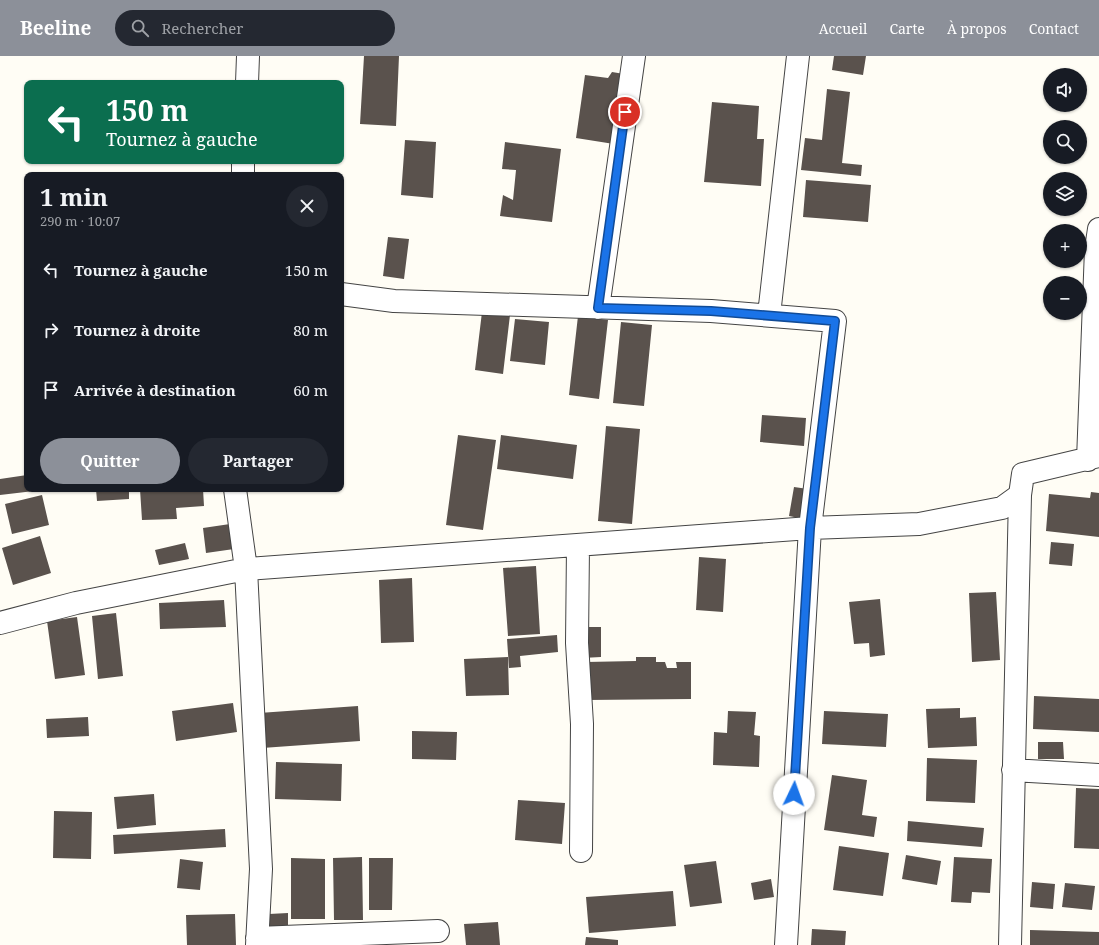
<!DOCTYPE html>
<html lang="fr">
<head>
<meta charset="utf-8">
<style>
  :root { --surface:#171b24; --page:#242831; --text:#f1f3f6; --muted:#9ea1a6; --accent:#8c9099 }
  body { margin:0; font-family:"Noto Serif",serif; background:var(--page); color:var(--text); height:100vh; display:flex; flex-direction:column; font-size:15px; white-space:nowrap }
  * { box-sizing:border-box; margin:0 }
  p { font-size:13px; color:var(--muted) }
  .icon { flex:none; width:22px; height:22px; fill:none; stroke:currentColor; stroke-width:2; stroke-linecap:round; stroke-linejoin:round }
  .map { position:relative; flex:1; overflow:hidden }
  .details { position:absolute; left:24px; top:116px; width:320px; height:320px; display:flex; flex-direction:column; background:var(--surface); border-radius:8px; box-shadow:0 1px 3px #0004 }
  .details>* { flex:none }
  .banner { position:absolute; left:24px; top:24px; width:320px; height:84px; border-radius:8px; box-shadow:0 1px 3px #0004; background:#0b6e4f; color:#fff; overflow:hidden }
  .fabs { position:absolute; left:1043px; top:12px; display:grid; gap:8px }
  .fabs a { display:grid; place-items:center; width:44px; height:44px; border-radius:50%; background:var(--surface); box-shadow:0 1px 3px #0004; font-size:20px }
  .pin { position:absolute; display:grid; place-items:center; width:34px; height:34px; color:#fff; margin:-17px; border:2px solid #fff; border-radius:50%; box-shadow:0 1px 4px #0007 }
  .me { position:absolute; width:44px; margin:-22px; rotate:3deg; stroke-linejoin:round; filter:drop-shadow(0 0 3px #0008) }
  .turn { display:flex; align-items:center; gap:14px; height:84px; padding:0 16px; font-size:18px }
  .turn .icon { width:52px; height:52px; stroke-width:2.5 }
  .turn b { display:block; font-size:28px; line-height:34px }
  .round { display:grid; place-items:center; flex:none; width:42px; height:42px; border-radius:21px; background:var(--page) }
  .overview { display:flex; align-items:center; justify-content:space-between; height:68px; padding:0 16px }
  h1 { font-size:24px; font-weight:700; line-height:30px }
  .primary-button { display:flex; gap:8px; margin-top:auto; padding:8px 16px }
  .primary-button a { flex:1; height:46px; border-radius:24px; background:var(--accent); color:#fff; font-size:16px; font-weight:700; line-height:46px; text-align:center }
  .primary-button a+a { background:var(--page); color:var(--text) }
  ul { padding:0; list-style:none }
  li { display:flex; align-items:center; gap:12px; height:60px; padding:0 16px }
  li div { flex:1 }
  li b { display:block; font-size:15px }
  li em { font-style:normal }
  header { display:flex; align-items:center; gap:24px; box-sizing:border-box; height:56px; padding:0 20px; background:var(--accent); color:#fff }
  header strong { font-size:19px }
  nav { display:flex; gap:22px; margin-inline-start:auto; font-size:14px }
  .search { width:280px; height:36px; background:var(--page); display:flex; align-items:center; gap:10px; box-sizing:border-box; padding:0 14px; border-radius:22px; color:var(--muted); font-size:15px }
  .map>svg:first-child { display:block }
  .building { fill:#5a524d }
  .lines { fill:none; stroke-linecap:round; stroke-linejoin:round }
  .minor-casing { stroke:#444; stroke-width:24 }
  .minor { stroke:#fff; stroke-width:22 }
  .route-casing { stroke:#114b97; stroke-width:10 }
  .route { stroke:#1a73e8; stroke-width:7 }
</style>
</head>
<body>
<header>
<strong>Beeline</strong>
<div class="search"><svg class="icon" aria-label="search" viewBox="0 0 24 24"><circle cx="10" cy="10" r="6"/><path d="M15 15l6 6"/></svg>Rechercher</div>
<nav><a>Accueil</a><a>Carte</a><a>À propos</a><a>Contact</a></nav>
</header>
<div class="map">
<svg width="1099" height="889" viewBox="0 0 1099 889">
  <rect width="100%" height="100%" fill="#fffdf5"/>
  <path class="building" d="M364 0H399L396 70 360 68Z
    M834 0H866L863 19 832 14Z
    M612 16 624 18 614 88 576 82 585 19 608 22Z
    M827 33 850 36 842 107 862 109 861 120 801 114 805 82 822 84Z
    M712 46 759 50 757 83H764L761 130 704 126Z
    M405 84 436 86 433 142 401 139Z
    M505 86 561 93 552 166 500 160 503 139 513 144 516 114 502 113Z
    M806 124 871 129 868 166 803 161Z
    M388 181 409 183 404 223 383 220Z
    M482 256 510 259 503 318 475 314Z
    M578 260 608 264 599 343 569 339Z
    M515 263 549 266 545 309 510 305Z
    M621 266 652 269 644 350 613 347Z
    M762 359 806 362 804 390 760 386Z
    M606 370 640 373 632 468 598 465Z
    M458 379 496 384 483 474 446 469Z
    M501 379 577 389 573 423 497 413Z
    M27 419V433H34V435L0 439V423Z
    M794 431 808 433 804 463 789 460Z
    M96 433H129V443L97 445Z
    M140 433H203L204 450 176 452 177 463 142 464Z
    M1091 436 1099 437V481L1046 475 1049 438 1090 442Z
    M42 439 49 469 12 478 5 448Z
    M230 468 234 493 206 497 203 472Z
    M40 480 51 517 13 529 2 492Z
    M1051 486 1074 488 1072 510 1049 508Z
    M185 487 189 503 159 509 155 494Z
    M699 501 726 503 723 556 696 554Z
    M536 510 540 578 508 580 503 512Z
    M412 522 414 586 381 587 379 524Z
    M996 536 1000 604 972 606 969 537Z
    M880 543 885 599 870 601 869 587 854 588 849 546Z
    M224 544 226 571 160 573 159 547Z
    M116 557 123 620 98 623 92 560Z
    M77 561 85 619 55 623 47 565Z
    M581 571H601V601L582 602Z
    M557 579 558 596 520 600 521 611 509 612 507 583Z
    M508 601 509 639 466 640 464 603Z
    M636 601H656V606H665L667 612H677L676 606H691V643L587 644 586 606 636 605Z
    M1034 640 1099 643V676L1033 673Z
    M233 647 237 676 176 685 172 655Z
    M358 650 360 685 262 692 259 657Z
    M960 652V662L976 661 977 690 928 692 926 653Z
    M728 655 756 656 754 679 760 680 759 711 713 709 714 676 727 677Z
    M824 655 888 658 886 691 822 688Z
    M88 661 89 680 47 682 46 663Z
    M412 675 457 676 456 704 412 703Z
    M1038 686H1063L1064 703H1038Z
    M927 702 977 704 975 747 926 745Z
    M276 706 342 708 341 745 275 743Z
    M832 719 867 724 862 759 877 761 874 781 824 774Z
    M1076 732 1099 733V793L1074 792Z
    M154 738 156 769 117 773 114 741Z
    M518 744 565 747 562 788 515 784Z
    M54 755 92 756 91 803 53 802Z
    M908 765 984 772 982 791 907 785Z
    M225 773 226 791 114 798 113 779Z
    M839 790 889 797 883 840 833 834Z
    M906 799 941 805 937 829 902 823Z
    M362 801 363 864H334L333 802Z
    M954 801 992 803 990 837 972 836 971 847 951 846Z
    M291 802 325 803V863H291Z
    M369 802H393L392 854H369Z
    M180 803 203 806 200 834 177 832Z
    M716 805 722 847 690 851 684 809Z
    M771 823 774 841 754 844 751 827Z
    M1032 826 1055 828 1053 853 1030 851Z
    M1065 827 1095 830 1092 854 1062 851Z
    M673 835 676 870 589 877 586 841Z
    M288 857V871L270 872 269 858Z
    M235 858 236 889H187L186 859Z
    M498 866 500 889H466L464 868Z
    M812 873 846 875 845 889H811Z
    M1030 874 1099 876V889H1030Z
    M586 881 618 884V889H585Z"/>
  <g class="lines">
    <g class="minor-casing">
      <path id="minor" d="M247 27 248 0
        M243 119V105
        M341 238 394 245 711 255 835 265 810 472 786 889
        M598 252 634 0
        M769 259 798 0
        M1088 404 1096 193 1099 173
        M235 433 246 513 261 813 257 889
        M578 490 577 587 582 668 581 795
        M0 567 76 547 246 513 810 472 919 468 1002 452 1020 439 1023 418 1099 400
        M1013 714 1099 719
        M257 882 438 875
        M1010 889 1020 439"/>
    </g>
    <use href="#minor" class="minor"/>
  </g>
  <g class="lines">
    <g class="route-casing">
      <path id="route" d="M625 56 598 252 711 255 835 265 810 472 794 738"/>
    </g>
    <use href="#route" class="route"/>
  </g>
</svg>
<div class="fabs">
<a><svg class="icon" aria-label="sound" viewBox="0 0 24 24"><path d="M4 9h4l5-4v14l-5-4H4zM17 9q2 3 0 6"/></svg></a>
<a><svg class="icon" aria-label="search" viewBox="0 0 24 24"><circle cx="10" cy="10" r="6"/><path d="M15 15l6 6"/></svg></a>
<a><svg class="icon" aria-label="layers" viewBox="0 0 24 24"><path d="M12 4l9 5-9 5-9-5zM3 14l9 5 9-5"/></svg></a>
<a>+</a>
<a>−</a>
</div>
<div class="pin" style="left:625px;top:56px;background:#d93025"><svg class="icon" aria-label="arrive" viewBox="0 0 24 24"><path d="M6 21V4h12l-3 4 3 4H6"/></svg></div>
<svg class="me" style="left:794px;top:738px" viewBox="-20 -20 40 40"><circle r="19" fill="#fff"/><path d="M0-13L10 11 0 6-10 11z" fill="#1a73e8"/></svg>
<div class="banner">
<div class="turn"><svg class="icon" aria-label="left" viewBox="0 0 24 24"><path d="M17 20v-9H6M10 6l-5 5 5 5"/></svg><div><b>150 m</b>Tournez à gauche</div></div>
</div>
<section class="details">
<div class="overview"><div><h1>1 min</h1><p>290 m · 10:07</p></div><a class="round"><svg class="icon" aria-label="close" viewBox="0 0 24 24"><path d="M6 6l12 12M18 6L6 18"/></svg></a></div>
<ul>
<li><svg class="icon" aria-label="left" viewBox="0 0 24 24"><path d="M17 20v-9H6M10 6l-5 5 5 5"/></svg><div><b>Tournez à gauche</b></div><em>150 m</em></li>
<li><svg class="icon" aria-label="right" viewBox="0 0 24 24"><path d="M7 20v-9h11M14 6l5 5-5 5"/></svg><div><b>Tournez à droite</b></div><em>80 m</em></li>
<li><svg class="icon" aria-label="arrive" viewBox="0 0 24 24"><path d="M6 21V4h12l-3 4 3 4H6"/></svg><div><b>Arrivée à destination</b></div><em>60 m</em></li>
</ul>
<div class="primary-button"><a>Quitter</a><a>Partager</a></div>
</section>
</div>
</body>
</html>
